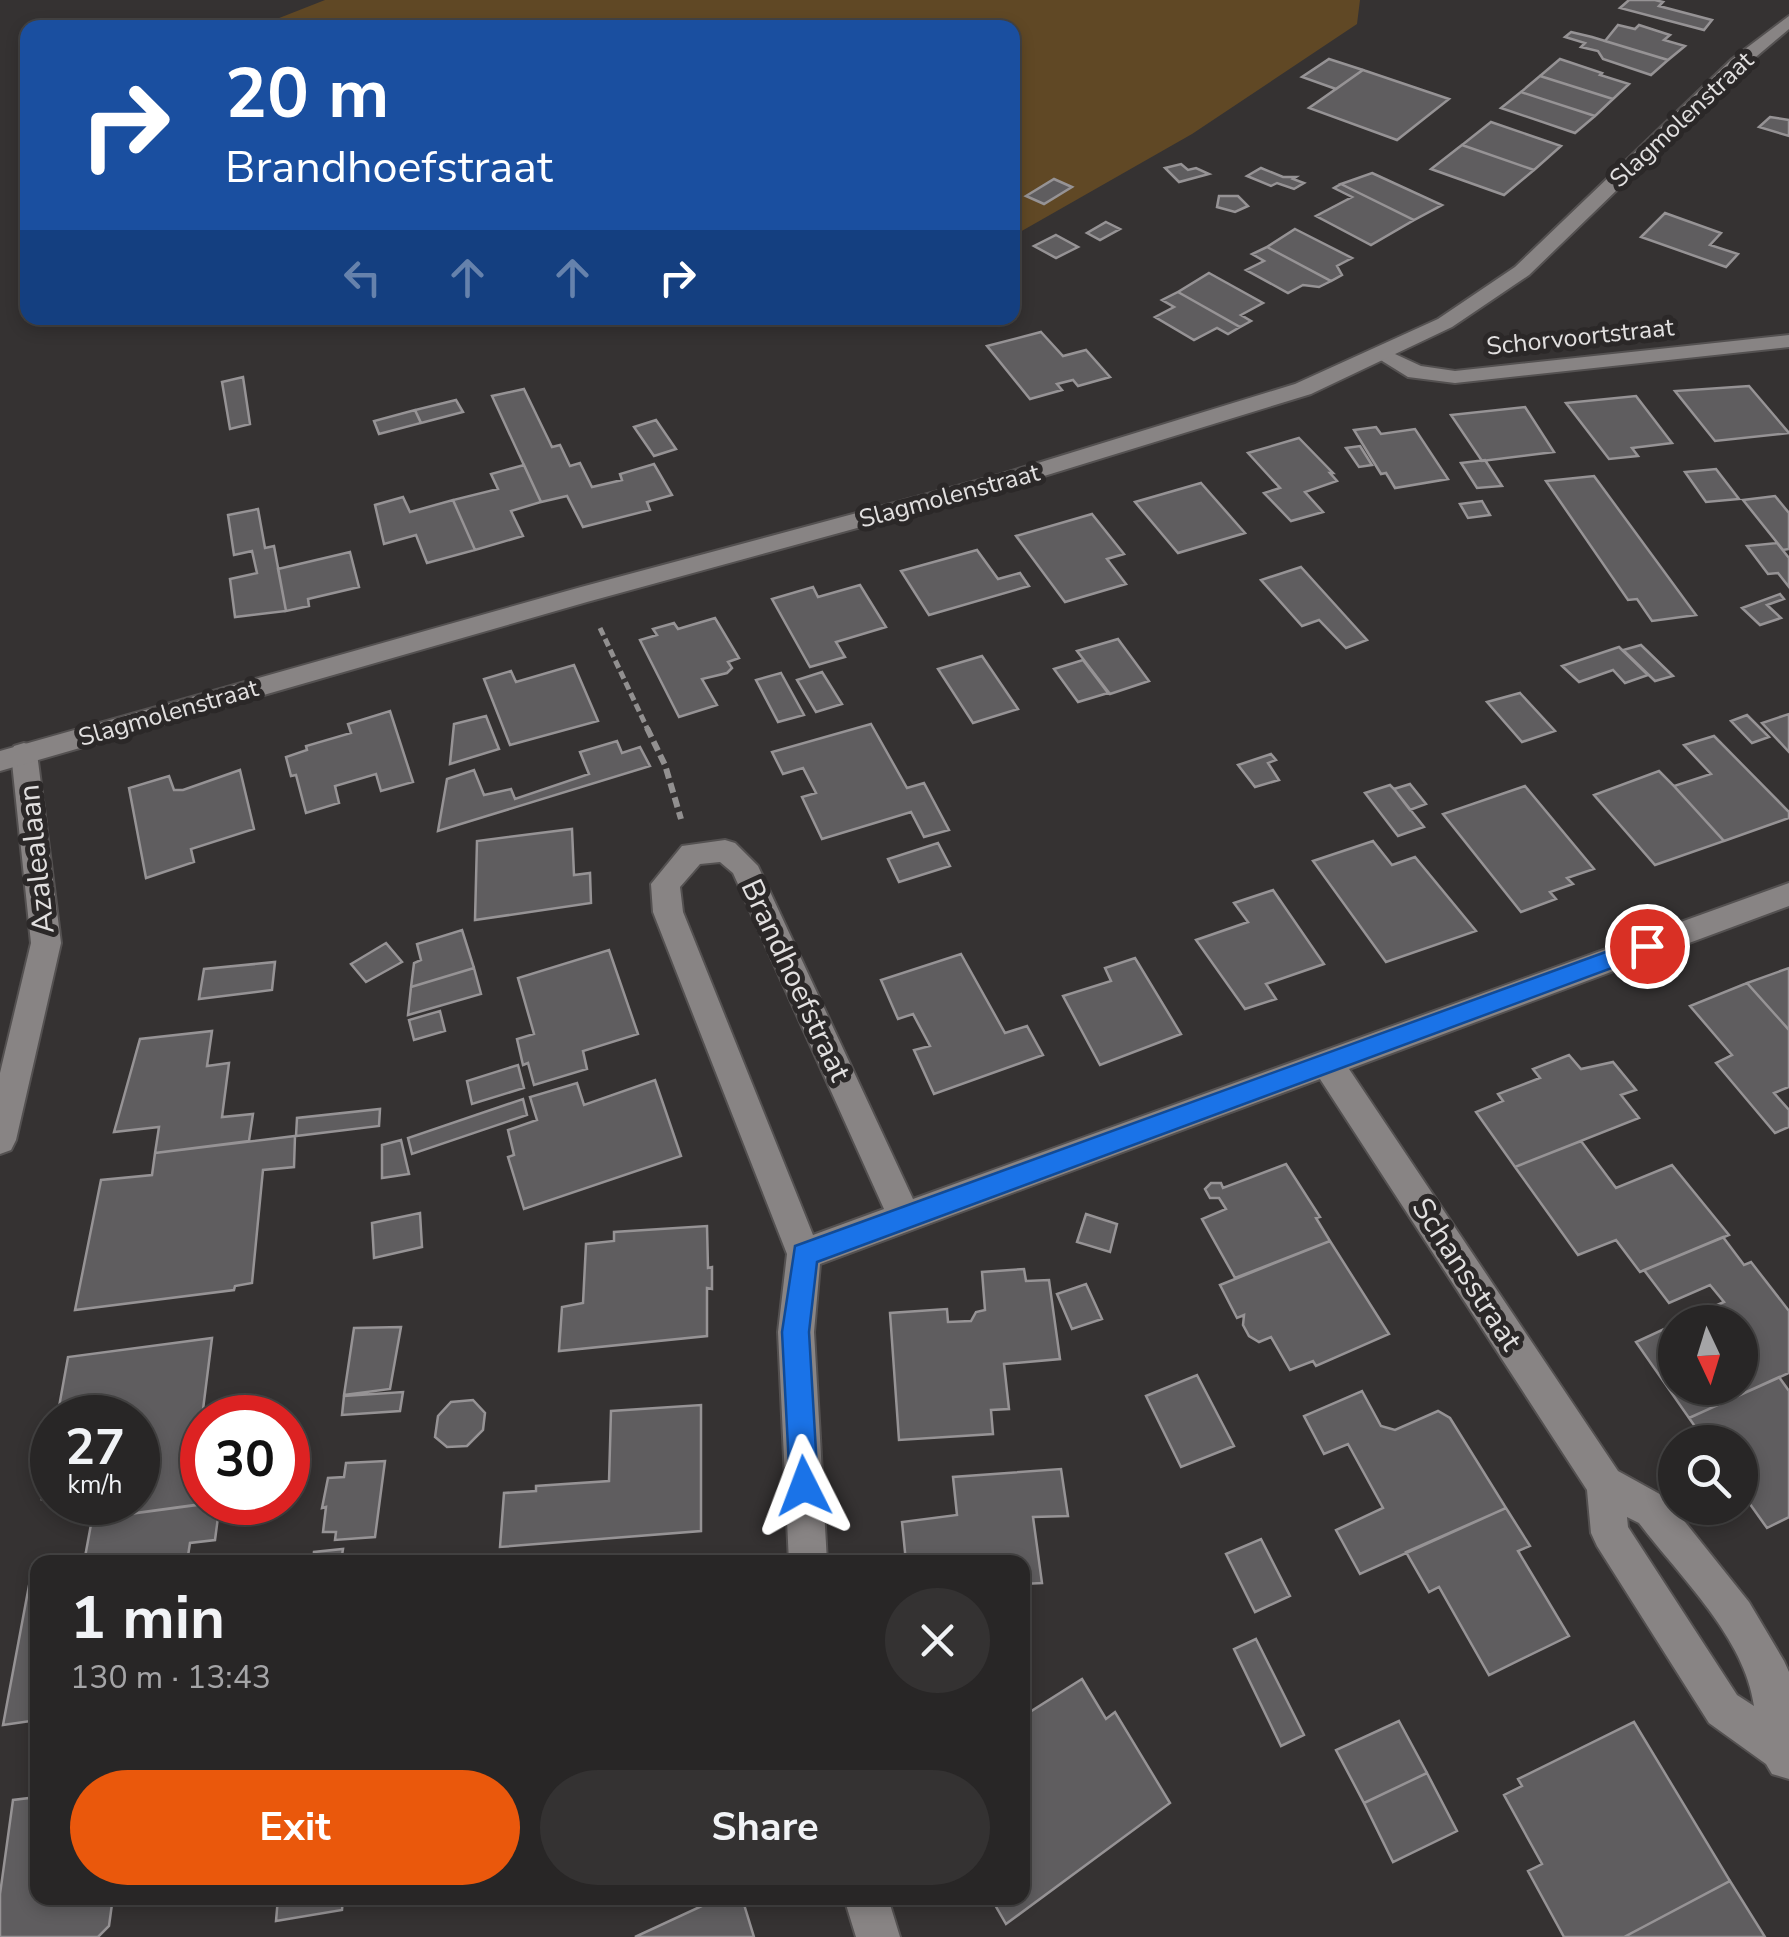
<!DOCTYPE html>
<html lang="en">
<head>
<meta charset="utf-8">
<style>
  :root { --surface:#282626; --page:#343232; --text:#f1f3f6; --muted:#a5a5a7; --line:#444343; --accent:#ea580c }
  body { margin:0; font-family:"Nunito Sans",sans-serif; background:var(--page); color:var(--text); height:100vh; display:flex; flex-direction:column; font-size:38px; white-space:nowrap }
  * { box-sizing:border-box; margin:0 }
  p { font-size:32px; color:var(--muted) }
  .icon { flex:none; width:55px; height:55px; fill:none; stroke:currentColor; stroke-width:2; stroke-linecap:round; stroke-linejoin:round }
  .map { position:relative; flex:1; overflow:hidden }
  .side { position:absolute; left:30px; top:1555px; width:1000px; height:350px; display:flex; flex-direction:column; background:var(--surface); border-radius:20px; box-shadow:0 5px 15px #0003,0 0 0 2px var(--line) }
  .side>* { flex:none }
  .hud { position:absolute; left:20px; top:20px; width:1000px; height:305px; border-radius:20px; box-shadow:0 5px 15px #0003,0 0 0 2px var(--line); background:#1a4fa0; color:#fff; overflow:hidden }
  .needle { width:65px; rotate:176deg }
  .fabs { position:absolute; left:1658px; top:1305px; display:grid; gap:20px }
  .fabs a { display:grid; place-items:center; width:100px; height:100px; border-radius:50%; background:var(--surface); box-shadow:0 5px 15px #0003,0 0 0 2px var(--line); font-size:50px }
  .speed { position:absolute; left:30px; top:1395px; display:flex; gap:20px; font-size:50px; font-weight:700; text-align:center }
  .speed>* { display:grid; place-content:center; width:130px; height:130px; border-radius:50%; background:var(--surface); box-shadow:0 5px 15px #0003,0 0 0 2px var(--line); line-height:1 }
  .speed small { font-size:25px; font-weight:400 }
  .speed .limit { border:15px solid #d22; background:#fff; color:#111 }
  .pin { position:absolute; display:grid; place-items:center; width:85px; height:85px; color:#fff; margin:-42px; border:5px solid #fff; border-radius:50%; box-shadow:0 2px 10px #0007 }
  .me { position:absolute; width:110px; margin:-55px; rotate:357deg; stroke-linejoin:round; filter:drop-shadow(0 0 8px #0008) }
  .turn { display:flex; align-items:center; gap:35px; height:210px; padding:0 40px; font-size:45px }
  .turn .icon { width:130px; height:130px; stroke-width:2.5 }
  .turn b { display:block; font-size:70px; line-height:85px }
  .lanes { display:flex; align-items:center; height:95px; padding:0 40px; background:#0003; justify-content:center; gap:50px; direction:ltr }
  .lanes .off { opacity:.35 }
  .round { display:grid; place-items:center; flex:none; width:105px; height:105px; border-radius:52px; background:var(--page) }
  .head { display:flex; align-items:center; justify-content:space-between; height:170px; padding:0 40px }
  h1 { font-size:60px; font-weight:700; line-height:75px }
  .button { display:flex; gap:20px; margin-top:auto; padding:20px 40px }
  .button a { flex:1; height:115px; border-radius:60px; background:var(--accent); color:#fff; font-size:40px; font-weight:700; line-height:115px; text-align:center }
  .button a+a { background:var(--page); color:var(--text) }
  .map>svg:first-child { display:block }
  .green { fill:#604825 }
  .building { fill:#5f5d5f; stroke:#969395; stroke-width:2.5 }
  .lines { fill:none; stroke-linecap:round; stroke-linejoin:round }
  .minor-casing { stroke:#545151; stroke-width:4 }
  .tertiary-casing { stroke:#545151; stroke-width:4 }
  .path-far1 { stroke:#929090; stroke-width:5; stroke-dasharray:8 4; stroke-linecap:butt }
  .path { stroke:#929090; stroke-width:6; stroke-dasharray:10 5; stroke-linecap:butt }
  .minor { fill:#888484; fill-rule:evenodd }
  .tertiary { fill:#888484; fill-rule:evenodd }
  .route { fill:#1a73e8; stroke:#114b97; stroke-width:2.5 }
  .labels { text-anchor:middle; stroke-width:10; stroke-linejoin:round; paint-order:stroke }
  .far-street-label { font-size:25px; fill:#e2e0e0; stroke:#2b2828 }
  .street-label { font-size:30px; fill:#e2e0e0; stroke:#2b2828 }
</style>
</head>
<body>
<div class="map">
<svg width="1789" height="1937" viewBox="0 0 1789 1937">
  <rect width="100%" height="100%" fill="#353232"/>
  <path class="green" d="M325 0H1360L1357 24 1192 134 1013 236 1012 28H286L269 22Z"/>
  <path class="building" d="M1629 0H1655L1663 2 1659 6 1712 20 1704 30 1620 8Z
    M1618 25 1635 29 1639 25 1670 35 1664 40 1685 46 1668 60 1605 41Z
    M1571 32 1592 37 1668 60 1651 75 1603 59 1598 51 1581 47 1585 43 1565 37Z
    M1329 59 1363 70 1336 89 1302 77Z
    M1560 59 1602 73 1600 75 1629 84 1613 99 1540 76Z
    M1363 70 1449 99 1397 140 1309 108Z
    M1540 76 1613 99 1595 116 1521 92Z
    M1521 92 1595 116 1575 133 1501 108Z
    M1770 117 1789 120V136L1759 127Z
    M1491 122 1561 146 1534 170 1462 145Z
    M1462 145 1534 170 1504 195 1431 169Z
    M1181 164 1188 170 1196 168 1209 174 1179 182 1165 168Z
    M1261 168 1283 177H1296L1293 179 1304 183 1294 189 1277 183 1271 186 1247 176Z
    M1372 173 1442 205 1414 220 1341 184Z
    M1054 179 1072 187 1044 204 1026 196Z
    M1341 184 1414 220 1371 245 1316 216 1352 197 1334 188Z
    M1219 196H1238L1248 206 1235 212 1217 207Z
    M1665 213 1721 233 1710 245 1738 254 1726 267 1641 237Z
    M1106 222 1120 229 1100 240 1087 233Z
    M1295 229 1352 258 1337 266 1342 275 1331 281 1267 247Z
    M1056 235 1078 247 1056 258 1034 246Z
    M1267 247 1331 281 1319 287 1303 285 1288 293 1246 270 1264 261 1252 254Z
    M1209 273 1263 303 1241 315 1251 321 1240 327 1178 292Z
    M1178 292 1240 327 1228 334 1217 328 1194 340 1155 317 1174 307 1162 300Z
    M1041 332 1063 356 1086 350 1110 377 1078 386 1073 380 1057 384 1062 390 1030 399 987 346Z
    M243 377 250 424 230 429 222 382Z
    M1749 386 1789 433 1715 441 1675 391Z
    M524 389 552 447 560 445 570 466 580 463 592 487 622 480 620 474 654 464 672 495 647 502 650 510 583 527 567 496 541 502 492 396Z
    M1636 396 1672 443 1632 448 1638 456 1609 459 1566 403Z
    M456 400 463 412 421 423 415 410Z
    M1525 407 1554 452 1482 461 1451 415Z
    M415 410 421 423 379 434 374 421Z
    M656 420 676 449 654 456 634 427Z
    M1376 427 1381 434 1415 429 1448 479 1395 488 1386 473 1381 474 1354 430Z
    M1299 438 1333 473H1330L1337 481 1305 492 1323 512 1291 521 1264 493 1280 488 1248 453Z
    M1360 446 1372 465 1359 467 1346 448Z
    M1485 460 1502 486 1477 488 1461 463Z
    M524 465 541 502 511 511 523 536 475 550 453 500 498 489 491 474Z
    M1716 469 1739 499 1706 502 1685 472Z
    M1594 476 1696 615 1652 621 1637 599 1628 600 1546 481Z
    M1201 483 1245 533 1178 553 1135 502Z
    M1775 496 1789 513V549L1783 550 1743 500Z
    M403 497 410 512 453 500 475 550 427 563 416 535 384 544 375 505Z
    M1482 501 1490 515 1468 518 1460 504Z
    M258 509 265 548 274 546 286 611 235 617 230 579 257 573 252 551 234 555 228 515Z
    M1092 514 1124 554 1107 559 1126 584 1065 602 1016 536Z
    M1777 543 1789 558V587L1778 573 1768 574 1747 546Z
    M977 550 998 579 1020 573 1029 586 929 615 901 571Z
    M350 552 359 587 308 599 309 606 286 611 278 569Z
    M1301 567 1367 640 1346 648 1319 620 1302 626 1261 580Z
    M860 585 886 627 836 642 845 657 810 667 772 599 813 587 818 597Z
    M1780 594 1784 599 1767 605 1781 618 1760 625 1742 608Z
    M715 618 739 658 728 662 732 668 727 673 702 679 717 705 679 717 640 640 657 635 653 629 674 623 678 629Z
    M1118 639 1149 681 1110 694 1077 651Z
    M1641 645 1673 676 1655 681 1623 650Z
    M1619 647 1648 675 1625 683 1613 670 1579 682 1562 666Z
    M982 656 1018 709 973 723 938 669Z
    M1083 660 1108 693 1078 702 1054 669Z
    M574 665 598 721 510 745 484 679 511 671 516 682Z
    M822 672 842 704 816 712 797 680Z
    M781 673 804 715 778 722 756 680Z
    M1520 693 1555 731 1522 742 1487 702Z
    M390 711 413 782 381 791 376 774 335 786 339 803 306 813 296 775 291 776 286 757 307 750 306 746 351 733 348 724Z
    M1789 714V752L1762 723Z
    M1747 715 1769 737 1752 743 1731 721Z
    M486 716 499 749 450 764 454 724Z
    M871 724 907 788 924 783 949 830 924 837 911 812 822 839 802 797 816 793 803 768 783 774 772 752Z
    M1714 736 1789 812V818L1724 841 1674 786 1711 774 1684 745Z
    M617 741 622 753 640 747 650 766 438 831 447 779 474 770 484 795 511 789 515 799 589 774 580 752Z
    M1271 754 1276 760 1268 763 1279 780 1255 787 1238 765Z
    M240 770 254 829 191 849 194 862 146 878 129 788 169 776 174 790H183Z
    M1659 771 1674 786 1724 841 1655 865 1594 795Z
    M1410 784 1426 804 1410 810 1394 789Z
    M1390 785 1394 789 1424 827 1398 836 1365 793Z
    M1525 786 1594 869 1567 878 1573 884 1550 892 1556 899 1521 912 1443 814Z
    M572 829 574 875 590 873 591 903 475 920 477 841Z
    M1373 841 1392 865 1415 857 1476 931 1386 962 1313 861Z
    M938 843 950 866 899 882 888 859Z
    M1273 890 1324 964 1266 984 1276 999 1245 1009 1196 940 1248 922 1234 903Z
    M462 930 474 968 411 987 414 963 421 960 417 944Z
    M386 943 402 962 366 982 351 964Z
    M609 950 638 1034 583 1051 587 1069 534 1085 528 1063 523 1065 517 1039 534 1034 518 978Z
    M961 954 1005 1033 1027 1026 1043 1055 934 1094 914 1050 930 1046 913 1014 898 1019 881 980Z
    M1135 958 1181 1034 1100 1065 1063 996 1111 981 1105 968Z
    M275 962 272 990 199 999 204 969Z
    M474 968 481 994 408 1015 411 987Z
    M1789 968V1030L1747 983Z
    M1747 983 1789 1030V1087L1774 1093 1789 1110V1127L1775 1133 1716 1063 1732 1055 1690 1006Z
    M440 1011 445 1031 414 1040 409 1020Z
    M212 1031 207 1066 229 1063 222 1117 253 1114 249 1141 155 1153 159 1127 114 1132 140 1039Z
    M1569 1055 1581 1069 1613 1062 1636 1090 1621 1095 1639 1118 1515 1167 1476 1112 1503 1101 1498 1094 1540 1078 1533 1069Z
    M518 1065 524 1088 472 1104 467 1081Z
    M655 1080 681 1156 524 1209 508 1157 514 1155 508 1130 537 1120 530 1097 577 1083 584 1105Z
    M523 1099 527 1115 412 1154 408 1138Z
    M380 1109 379 1126 296 1136 297 1118Z
    M295 1136 294 1167 263 1170 252 1283 235 1286 234 1290 75 1310 101 1180 152 1175 155 1153Z
    M401 1140 409 1174 382 1178V1145Z
    M1581 1141 1616 1188 1672 1165 1729 1235 1640 1272 1616 1240 1578 1255 1515 1167Z
    M1286 1164 1320 1217 1316 1218 1330 1241 1235 1278 1202 1219 1226 1209 1219 1198H1210L1205 1189 1211 1183H1221L1223 1188Z
    M420 1213 422 1247 374 1258 372 1223Z
    M1086 1214 1117 1224 1110 1252 1077 1242Z
    M707 1226 708 1268 712 1267V1289L707 1288V1336L559 1351 562 1307 583 1303 586 1244 614 1241V1232Z
    M1723 1237 1744 1265 1751 1262 1789 1311V1373L1689 1418 1636 1342 1675 1324V1388H1740V1322H1679L1724 1302 1710 1285 1669 1303 1644 1270Z
    M1330 1241 1389 1334 1316 1366 1313 1361 1290 1370 1271 1337 1259 1342 1249 1336 1243 1325 1244 1315 1237 1318 1220 1285Z
    M1024 1269 1026 1281 1049 1280 1060 1359 1004 1364 1009 1409 991 1410 993 1434 899 1440 890 1313 947 1309 948 1322 971 1321 976 1312 985 1310 982 1272Z
    M1086 1284 1102 1319 1072 1329 1057 1294Z
    M401 1327 390 1389 344 1395 354 1328Z
    M212 1338 195 1473 202 1472V1502H216L92 1519 94 1502H138V1418H57L68 1357Z
    M1197 1375 1234 1446 1181 1467 1146 1396Z
    M1779 1377 1789 1391V1517L1767 1528 1740 1490V1442H1706L1689 1418Z
    M1362 1391 1381 1426 1395 1430 1438 1411 1450 1418 1506 1508 1360 1574 1336 1530 1383 1508 1348 1444 1324 1454 1304 1416Z
    M403 1392 400 1411 342 1415 344 1396Z
    M473 1400 485 1413 483 1430 467 1446 447 1447 435 1437 438 1416 451 1402Z
    M701 1405V1531L500 1547 504 1493 536 1491V1486L609 1481 611 1411Z
    M52 1442V1498L42 1499Z
    M385 1461 375 1537 335 1540 336 1532H323L326 1507 322 1508 328 1478 344 1477 346 1463Z
    M1061 1469 1068 1516 1033 1517 1042 1583 1022 1584V1562H906L902 1522 957 1515 953 1477Z
    M220 1502 215 1540 190 1543 187 1562H43L85 1557 92 1519Z
    M1506 1508 1530 1546 1518 1551 1569 1636 1489 1675 1439 1587 1429 1592 1406 1552Z
    M1261 1539 1290 1596 1255 1612 1226 1554Z
    M343 1549 341 1562H313L314 1552Z
    M38 1563V1720L3 1725 33 1564Z
    M1256 1639 1304 1735 1281 1746 1234 1649Z
    M1082 1679 1106 1719 1115 1712 1170 1803 1006 1924 991 1898H1022V1717Z
    M1399 1721 1427 1773 1364 1803 1336 1750Z
    M1634 1722 1730 1881 1624 1937H1564L1528 1871 1542 1864 1504 1795 1522 1786 1518 1779Z
    M1427 1773 1457 1831 1393 1862 1364 1803Z
    M38 1797V1898H103L112 1904 109 1926 98 1937H0V1894L13 1800Z
    M1730 1881 1765 1937H1624Z
    M278 1898H343L342 1910 276 1921Z
    M719 1898H742L754 1937H635Z"/>
  <g class="lines">
    <g class="minor-casing">
      <path id="minor" d="M1789 335V347L1455 383 1408 377 1371 354 1382 348 1421 366 1455 371Z
        M24 743 34 746 37 753 61 943 16 1140 11 1150 0 1154V1073L31 943 11 753 14 746Z
        M725 840 735 843 758 866 913 1199 1789 883V906L1349 1069 1618 1471 1665 1497 1749 1602 1784 1661 1789 1672V1779L1772 1774 1766 1764 1709 1723 1597 1546 1591 1533 1587 1490 1320 1079 820 1264 814 1332 827 1562H789L778 1332 787 1254 653 912 651 884 682 846ZM720 862 733 873 884 1209 813 1235 683 912 680 887 700 864ZM1627 1517 1639 1523C1680 1577 1745 1638 1754 1706L1737 1695 1628 1527Z
        M844 1898H888L900 1937H856Z"/>
    </g>
    <g class="tertiary-casing">
      <path id="tertiary" d="M1789 16V29L1744 67 1529 275 1452 327 1311 394 1018 484 587 602 0 771V751L581 587 1002 474 1295 384 1438 319 1515 267 1732 59Z"/>
    </g>
    <path class="path-far1" d="M600 628 648 730"/>
    <path class="path" d="M647 728 665 765 681 819"/>
    <use href="#minor" class="minor"/>
    <use href="#tertiary" class="tertiary"/>
  </g>
  <path class="route" d="M1647 937 1659 946 1655 952 817 1262 809 1332 818 1486 814 1496 804 1500 794 1496 790 1486 782 1332 795 1246Z"/>
  <g class="labels">
    <g class="far-street-label">
      <text transform="translate(1681 119) rotate(-43)" y="9">Slagmolenstraat</text>
      <text transform="translate(1580 336) rotate(-6)" y="9">Schorvoortstraat</text>
      <text transform="translate(949 495) rotate(-15)" y="9">Slagmolenstraat</text>
      <text transform="translate(168 712) rotate(-16)" y="9">Slagmolenstraat</text>
    </g>
    <g class="street-label">
      <text transform="translate(36 859) rotate(-96)" y="10">Azalealaan</text>
      <text transform="translate(796 980) rotate(65)" y="10">Brandhoefstraat</text>
      <text transform="translate(1467 1274) rotate(57)" y="10">Schansstraat</text>
    </g>
  </g>
</svg>
<div class="fabs">
<a><svg class="needle" viewBox="-14 -14 28 28"><path d="M0-13l5 13h-10z" fill="#e53935"/><path d="M0 13l5-13h-10z" fill="#a5a5a7"/></svg></a>
<a><svg class="icon" aria-label="search" viewBox="0 0 24 24"><circle cx="10" cy="10" r="6"/><path d="M15 15l6 6"/></svg></a>
</div>
<div class="speed"><div>27<small>km/h</small></div><div class="limit">30</div></div>
<div class="pin" style="left:1647px;top:946px;background:#d93025"><svg class="icon" aria-label="arrive" viewBox="0 0 24 24"><path d="M6 21V4h12l-3 4 3 4H6"/></svg></div>
<svg class="me" style="left:804px;top:1486px" viewBox="-20 -20 40 40"><path d="M0-17L14 15 0 8-14 15z" fill="#1a73e8" stroke="#fff" stroke-width="4"/></svg>
<div class="hud">
<div class="turn"><svg class="icon" aria-label="right" viewBox="0 0 24 24"><path d="M7 20v-9h11M14 6l5 5-5 5"/></svg><div><b>20 m</b>Brandhoefstraat</div></div>
<div class="lanes"><svg class="icon off" aria-label="left" viewBox="0 0 24 24"><path d="M17 20v-9H6M10 6l-5 5 5 5"/></svg><svg class="icon off" aria-label="ahead" viewBox="0 0 24 24"><path d="M12 20V5M6 11l6-6 6 6"/></svg><svg class="icon off" aria-label="ahead" viewBox="0 0 24 24"><path d="M12 20V5M6 11l6-6 6 6"/></svg><svg class="icon" aria-label="right" viewBox="0 0 24 24"><path d="M7 20v-9h11M14 6l5 5-5 5"/></svg></div>
</div>
<section class="side">
<div class="head"><div><h1>1 min</h1><p>130 m · 13:43</p></div><a class="round"><svg class="icon" aria-label="close" viewBox="0 0 24 24"><path d="M6 6l12 12M18 6L6 18"/></svg></a></div>
<div class="button"><a>Exit</a><a>Share</a></div>
</section>
</div>
</body>
</html>
